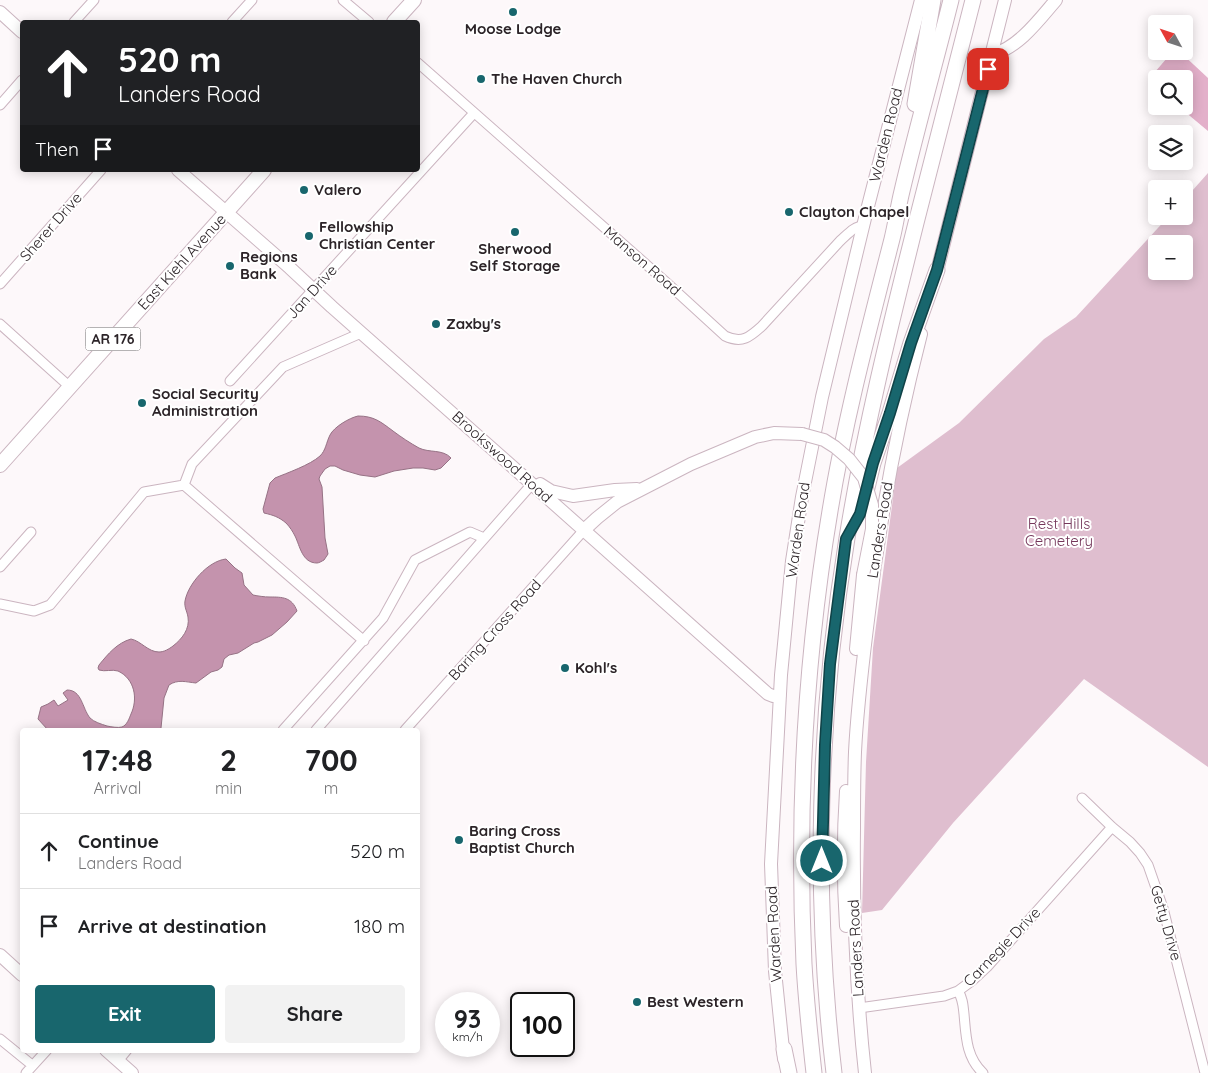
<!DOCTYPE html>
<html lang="en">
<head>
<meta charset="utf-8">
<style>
  :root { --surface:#fff; --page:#f2f2f2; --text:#202124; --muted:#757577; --line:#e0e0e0; --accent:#18666d }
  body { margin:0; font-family:Quicksand,sans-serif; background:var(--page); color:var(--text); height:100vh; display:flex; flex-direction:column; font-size:19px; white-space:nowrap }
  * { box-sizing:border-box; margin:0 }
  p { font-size:16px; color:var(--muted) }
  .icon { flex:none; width:28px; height:28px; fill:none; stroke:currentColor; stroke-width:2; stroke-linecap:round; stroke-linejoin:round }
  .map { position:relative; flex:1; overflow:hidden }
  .details { position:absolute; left:20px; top:728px; width:400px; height:325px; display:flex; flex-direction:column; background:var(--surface); border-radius:5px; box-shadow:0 2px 12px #0003 }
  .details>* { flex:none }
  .banner { position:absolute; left:20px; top:20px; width:400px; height:152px; border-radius:5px; box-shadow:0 2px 12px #0003; background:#202124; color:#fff; overflow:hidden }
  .needle { width:32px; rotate:310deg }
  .fabs { position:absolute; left:1148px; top:15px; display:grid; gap:10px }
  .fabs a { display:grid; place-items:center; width:45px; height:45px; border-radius:5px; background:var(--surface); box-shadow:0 2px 12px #0003; font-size:25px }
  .speed { position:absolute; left:435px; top:992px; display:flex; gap:10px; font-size:25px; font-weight:700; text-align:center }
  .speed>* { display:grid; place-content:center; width:65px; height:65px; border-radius:50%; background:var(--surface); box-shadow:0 2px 12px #0003; line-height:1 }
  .speed small { font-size:12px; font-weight:400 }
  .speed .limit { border:2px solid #111; border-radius:8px; background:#fff; color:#111 }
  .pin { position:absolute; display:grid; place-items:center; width:42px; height:42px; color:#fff; margin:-21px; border-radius:10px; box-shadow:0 2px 8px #0006 }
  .me { position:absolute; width:55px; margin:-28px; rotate:0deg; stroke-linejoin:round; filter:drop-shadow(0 0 4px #0008) }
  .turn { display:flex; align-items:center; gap:18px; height:105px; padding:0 15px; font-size:22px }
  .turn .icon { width:65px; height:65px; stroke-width:2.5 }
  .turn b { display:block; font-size:35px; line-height:42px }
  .then { display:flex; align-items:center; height:48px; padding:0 15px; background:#0003; gap:10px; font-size:19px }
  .eta { display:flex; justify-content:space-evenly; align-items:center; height:85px; text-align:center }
  .eta b { font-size:30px; font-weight:800; line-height:35px }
  .cta { display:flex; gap:10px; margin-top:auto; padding:10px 15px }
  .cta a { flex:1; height:58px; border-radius:5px; background:var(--accent); color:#fff; font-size:20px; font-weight:800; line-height:58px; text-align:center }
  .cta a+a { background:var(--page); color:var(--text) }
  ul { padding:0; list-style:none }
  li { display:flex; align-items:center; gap:15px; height:75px; padding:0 15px; border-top:1px solid var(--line) }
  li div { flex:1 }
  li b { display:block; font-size:19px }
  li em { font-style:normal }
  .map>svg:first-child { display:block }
  .green { fill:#dfbecf; fill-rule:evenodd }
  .forest { fill:#e3b0ca }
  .water { fill:#c493ad; stroke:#967285 }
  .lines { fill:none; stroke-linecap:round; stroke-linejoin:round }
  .street-casing { stroke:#cbb5c0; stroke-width:11 }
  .secondary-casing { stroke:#cbb5c0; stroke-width:14 }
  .primary-casing { stroke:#cbb5c0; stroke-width:16 }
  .highway-casing { stroke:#cbb5c0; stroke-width:17 }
  .street { stroke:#fff; stroke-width:9 }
  .secondary { stroke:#fff; stroke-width:12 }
  .primary { stroke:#fff; stroke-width:14 }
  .highway { stroke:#fff; stroke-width:15 }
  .secondary-bridge-casing { stroke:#cbb5c0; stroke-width:14; stroke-linecap:butt }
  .secondary-bridge { stroke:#fff; stroke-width:12 }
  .route-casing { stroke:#104247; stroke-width:12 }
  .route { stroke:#18666d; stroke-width:9 }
  .poi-dot { fill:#18666d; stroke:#fff; stroke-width:2 }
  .labels { text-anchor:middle; stroke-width:4; stroke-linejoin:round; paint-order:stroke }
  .shield { fill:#fff; stroke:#6b6668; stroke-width:1 }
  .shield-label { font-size:14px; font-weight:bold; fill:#2c2428 }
  .poi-label { font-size:15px; font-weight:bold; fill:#2c2428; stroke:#fff; text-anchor:start }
  .street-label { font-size:15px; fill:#2c2428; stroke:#fff }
  .park-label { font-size:15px; fill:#75375b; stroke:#fff }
</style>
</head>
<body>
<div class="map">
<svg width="1208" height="1073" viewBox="0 0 1208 1073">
  <rect width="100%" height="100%" fill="#fdf8fa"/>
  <path class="green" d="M1208 173V767L1084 679 953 823 882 910 862 913 866 762 873 648 897 468 959 423 1044 339 1076 317 1169 216H1184V200ZM1156 244H1184V271H1156Z"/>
  <path class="forest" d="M1173 51H1179L1208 78V131L1178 106H1184V79H1156V86L1149 79Z"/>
  <path class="water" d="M358 416C374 416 381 422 393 431 401 437 410 443 419 448 429 453 443 449 451 458L441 468 435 470 423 468H413L394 471 375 477 360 475 343 470 335 466H330L325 469 320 476 319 479 322 487 325 538 328 554 324 560C322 561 319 563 317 563 302 563 300 546 295 536 293 532 290 527 286 523 279 517 273 515 264 513L263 509 270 483 275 478C287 473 310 465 320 456 326 450 326 443 330 435 334 427 349 418 358 416Z
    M226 559 235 568 242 573 244 585 253 595C258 596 264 597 270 597 282 597 292 597 297 611L287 622 272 635 258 642 254 643 238 653 229 655 224 659 222 667 218 670 211 672 196 683C186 682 178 679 169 685L164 698 161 728 159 730H48L38 719 41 707 48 704 54 700 58 706 68 700 63 693 67 690C82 690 82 708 90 718 94 722 101 724 107 726 112 727 118 728 122 727 127 725 129 719 131 714 138 699 135 679 118 671 112 669 105 672 99 670L98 668 99 665C108 654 117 643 131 639 141 641 148 652 159 652 164 652 169 649 173 646 182 639 190 629 188 617 187 611 184 607 185 601 188 584 208 561 226 559Z"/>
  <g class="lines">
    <g class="street-casing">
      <path id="street" d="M343 0 369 22
        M74 22 94 0
        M232 22 252 0
        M418 63 666 282 725 336C742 344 750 337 762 326L840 241C848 234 854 226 864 226
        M0 105 22 80
        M0 284 101 170
        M0 324 70 387
        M230 381 474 113
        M184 485 364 641
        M0 567 31 532
        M0 604 34 611 50 605 144 492 184 485 192 464 283 367 361 333
        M283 730 383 618 415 560 470 532 484 538
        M316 730 532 484
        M405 730 584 530
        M1082 798 1112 827 1130 842 1140 853 1148 865 1163 908 1205 1073
        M958 991C963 999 963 1005 964 1014 966 1036 966 1057 983 1073
        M859 1008 944 996 958 991 973 980 987 967 1112 827
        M0 1039 32 1065
        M118 1061 127 1050
        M26 1073 47 1050"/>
    </g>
    <g class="secondary-casing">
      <path id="secondary" d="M0 12 22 32
        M992 55C1019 47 1038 21 1056 0
        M178 170 290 268 332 307 506 461 768 694 773 696H780
        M935 279 1005 0
        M540 484 551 491 573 496 615 490 637 489
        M584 530 597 518 617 502 691 464 755 437 774 433 802 434
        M856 649 863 575
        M846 791C843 836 843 881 846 926
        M0 955 22 975
        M106 1050 132 1073
        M784 1059 775 971 771 864 781 675 792 561 802 497 822 397 866 214 921 0
        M865 1073C856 991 853 910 854 828 854 802 854 777 855 752 857 711 862 669 867 628 878 528 896 431 921 334"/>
    </g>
    <g class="primary-casing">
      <path id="primary" d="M394 22 414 0
        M0 465 264 170"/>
    </g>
    <g class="highway-casing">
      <path id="highway" d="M915 104 933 0
        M865 496 873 463 890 413 911 343 937 270
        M784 1049 789 1073
        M814 1073C810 1037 806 1000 804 964 797 813 805 660 830 511 845 419 869 329 892 239 896 223 898 207 902 191 917 127 935 64 951 0
        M834 1073C813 897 818 713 847 538 864 432 890 327 916 223 935 149 954 74 973 0"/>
    </g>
    <use href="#street" class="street"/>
    <use href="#secondary" class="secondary"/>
    <use href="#primary" class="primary"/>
    <use href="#highway" class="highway"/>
    <g class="secondary-bridge-casing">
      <path id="secondary-bridge" d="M802 434 824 440 835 447 849 459 864 478 872 505V529L863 575"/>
    </g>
    <use href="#secondary-bridge" class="secondary-bridge"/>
  </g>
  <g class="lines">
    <g class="route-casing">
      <path id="route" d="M822 861 825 745 830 664 846 539 860 514 873 463 890 413 911 343 937 270 988 69"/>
    </g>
    <use href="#route" class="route"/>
  </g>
  <g class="poi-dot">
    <circle cx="513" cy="12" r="5"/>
    <circle cx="481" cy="79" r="5"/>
    <circle cx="304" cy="190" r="5"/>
    <circle cx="789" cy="212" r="5"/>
    <circle cx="515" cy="232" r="5"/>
    <circle cx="309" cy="236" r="5"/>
    <circle cx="230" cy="266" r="5"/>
    <circle cx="436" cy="324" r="5"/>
    <circle cx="142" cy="403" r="5"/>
    <circle cx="565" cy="668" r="5"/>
    <circle cx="459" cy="840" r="5"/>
    <circle cx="637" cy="1002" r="5"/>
  </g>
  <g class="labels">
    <rect class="shield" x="85.5" y="327.5" width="55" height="23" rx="4"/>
    <g class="shield-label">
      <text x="113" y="344">AR 176</text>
    </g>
    <g class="poi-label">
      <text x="513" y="34" text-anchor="middle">Moose Lodge</text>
      <text x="491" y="84">The Haven Church</text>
      <text x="314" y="195">Valero</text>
      <text x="799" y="217">Clayton Chapel</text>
      <text x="319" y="232">Fellowship<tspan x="319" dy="17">Christian Center</tspan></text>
      <text x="515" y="254" text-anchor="middle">Sherwood<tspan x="515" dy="17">Self Storage</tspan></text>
      <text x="240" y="262">Regions<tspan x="240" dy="17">Bank</tspan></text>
      <text x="446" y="329">Zaxby's</text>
      <text x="152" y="399">Social Security<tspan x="152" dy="17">Administration</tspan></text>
      <text x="575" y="673">Kohl's</text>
      <text x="469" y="836">Baring Cross<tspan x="469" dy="17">Baptist Church</tspan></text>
      <text x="647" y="1007">Best Western</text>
    </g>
    <g class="street-label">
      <text transform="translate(886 135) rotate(-76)" y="5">Warden Road</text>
      <text transform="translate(51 227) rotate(-49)" y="5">Sherer Drive</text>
      <text transform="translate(642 261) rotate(41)" y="5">Manson Road</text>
      <text transform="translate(182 262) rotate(-48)" y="5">East Kiehl Avenue</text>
      <text transform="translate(312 292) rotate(-48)" y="5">Jan Drive</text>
      <text transform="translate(502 457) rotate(42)" y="5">Brookswood Road</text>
      <text transform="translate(798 530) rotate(-82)" y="5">Warden Road</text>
      <text transform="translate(880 530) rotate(-81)" y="5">Landers Road</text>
      <text transform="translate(495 630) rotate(-48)" y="5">Baring Cross Road</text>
      <text transform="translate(1166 923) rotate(74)" y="5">Getty Drive</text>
      <text transform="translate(774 934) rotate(-93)" y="5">Warden Road</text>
      <text transform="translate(1002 947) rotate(-46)" y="5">Carnegie Drive</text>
      <text transform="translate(856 948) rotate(-93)" y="5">Landers Road</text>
    </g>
    <g class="park-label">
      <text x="1059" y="529">Rest Hills<tspan x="1059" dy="17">Cemetery</tspan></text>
    </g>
  </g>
</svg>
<div class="fabs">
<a><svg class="needle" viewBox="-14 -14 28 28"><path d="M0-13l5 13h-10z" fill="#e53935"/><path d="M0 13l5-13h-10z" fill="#757577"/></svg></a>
<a><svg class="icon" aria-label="search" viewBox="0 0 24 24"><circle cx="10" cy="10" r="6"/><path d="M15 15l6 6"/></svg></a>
<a><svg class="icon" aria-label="layers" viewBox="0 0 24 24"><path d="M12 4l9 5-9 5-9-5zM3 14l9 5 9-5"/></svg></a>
<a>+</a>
<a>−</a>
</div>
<div class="speed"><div>93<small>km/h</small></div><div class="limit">100</div></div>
<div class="pin" style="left:988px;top:69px;background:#d93025"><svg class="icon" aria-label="arrive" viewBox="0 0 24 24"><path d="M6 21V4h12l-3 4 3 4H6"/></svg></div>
<svg class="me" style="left:822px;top:861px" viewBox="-20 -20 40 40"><circle r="17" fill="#18666d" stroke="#fff" stroke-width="3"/><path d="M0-11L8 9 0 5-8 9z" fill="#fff"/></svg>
<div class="banner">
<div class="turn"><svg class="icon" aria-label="ahead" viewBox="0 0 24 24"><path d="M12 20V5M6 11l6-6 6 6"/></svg><div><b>520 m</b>Landers Road</div></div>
<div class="then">Then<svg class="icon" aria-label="arrive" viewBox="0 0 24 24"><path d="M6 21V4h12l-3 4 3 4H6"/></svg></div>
</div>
<section class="details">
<div class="eta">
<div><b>17:48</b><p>Arrival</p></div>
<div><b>2</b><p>min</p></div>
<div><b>700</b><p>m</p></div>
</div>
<ul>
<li><svg class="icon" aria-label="ahead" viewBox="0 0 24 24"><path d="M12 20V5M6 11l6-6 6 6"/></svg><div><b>Continue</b><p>Landers Road</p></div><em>520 m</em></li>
<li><svg class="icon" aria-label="arrive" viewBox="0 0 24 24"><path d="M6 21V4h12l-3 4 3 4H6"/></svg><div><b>Arrive at destination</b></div><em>180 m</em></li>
</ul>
<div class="cta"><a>Exit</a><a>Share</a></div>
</section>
</div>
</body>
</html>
